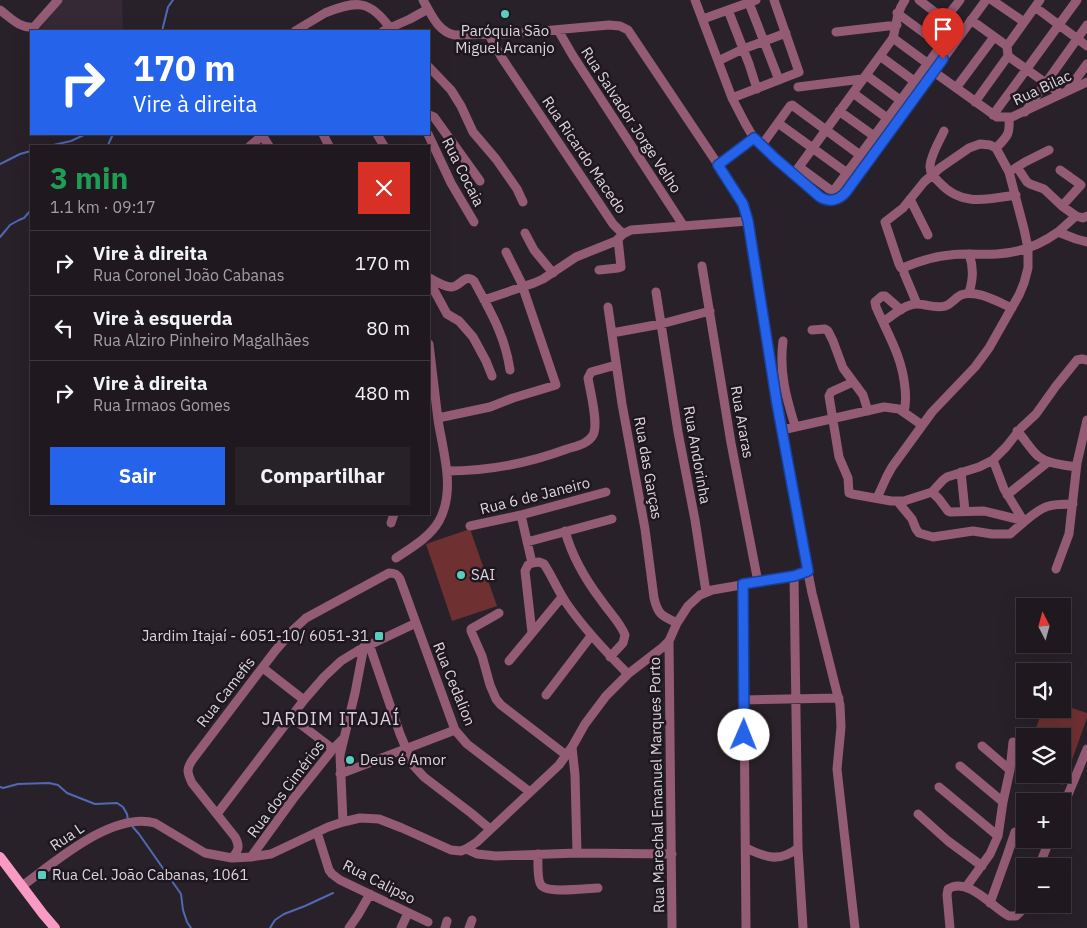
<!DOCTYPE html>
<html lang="pt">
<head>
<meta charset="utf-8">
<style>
  :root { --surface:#1f191f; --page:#272228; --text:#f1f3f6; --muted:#a1a0a4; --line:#3c383d; --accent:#2563eb }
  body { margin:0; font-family:"IBM Plex Sans",sans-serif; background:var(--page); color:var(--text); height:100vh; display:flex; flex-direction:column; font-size:19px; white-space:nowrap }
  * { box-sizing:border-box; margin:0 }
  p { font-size:16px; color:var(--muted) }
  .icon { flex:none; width:28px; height:28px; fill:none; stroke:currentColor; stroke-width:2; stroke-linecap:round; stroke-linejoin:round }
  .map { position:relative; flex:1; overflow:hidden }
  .drawer { position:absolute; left:30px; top:145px; width:400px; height:370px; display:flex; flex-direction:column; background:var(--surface); border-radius:0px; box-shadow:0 5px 20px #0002,0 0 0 1px var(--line) }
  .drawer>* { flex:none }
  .hud { position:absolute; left:30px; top:30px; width:400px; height:105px; border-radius:0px; box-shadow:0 5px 20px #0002,0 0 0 1px var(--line); background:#2563eb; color:#fff; overflow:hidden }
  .needle { width:32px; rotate:354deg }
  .fabs { position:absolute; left:1016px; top:598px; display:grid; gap:10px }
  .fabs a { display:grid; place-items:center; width:55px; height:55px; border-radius:0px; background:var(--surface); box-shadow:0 5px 20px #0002,0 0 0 1px var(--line); font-size:25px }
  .pin { position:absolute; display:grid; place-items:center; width:42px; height:42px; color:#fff; margin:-51px -21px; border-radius:50% 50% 50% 0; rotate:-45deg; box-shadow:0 0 5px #0007 }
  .pin .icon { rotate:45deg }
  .me { position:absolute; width:55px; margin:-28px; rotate:1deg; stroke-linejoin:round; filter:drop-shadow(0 0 4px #0008) }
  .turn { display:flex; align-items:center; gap:18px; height:105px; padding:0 20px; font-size:22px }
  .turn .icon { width:65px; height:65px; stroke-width:2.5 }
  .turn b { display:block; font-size:35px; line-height:42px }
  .round { display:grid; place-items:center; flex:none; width:52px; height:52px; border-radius:0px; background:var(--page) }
  .overview { display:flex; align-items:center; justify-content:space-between; height:85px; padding:0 20px }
  h1 { font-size:30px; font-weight:700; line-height:38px; color:#1e9e55 }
  .action { display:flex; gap:10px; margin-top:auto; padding:10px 20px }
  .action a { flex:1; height:58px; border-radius:0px; background:var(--accent); color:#fff; font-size:20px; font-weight:700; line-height:58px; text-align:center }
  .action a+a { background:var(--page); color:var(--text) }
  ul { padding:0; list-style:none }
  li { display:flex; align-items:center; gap:15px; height:65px; padding:0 20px; border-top:1px solid var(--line) }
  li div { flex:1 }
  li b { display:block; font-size:19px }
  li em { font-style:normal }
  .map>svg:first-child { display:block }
  .built { fill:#342935 }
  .pitch { fill:#6f3032 }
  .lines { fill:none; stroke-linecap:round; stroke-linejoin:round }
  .stream { stroke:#5169b4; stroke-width:2 }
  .minor { stroke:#945b74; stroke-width:9 }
  .major { stroke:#f89ac3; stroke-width:10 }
  .route-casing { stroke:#184099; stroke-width:12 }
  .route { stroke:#2563eb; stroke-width:9 }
  .poi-dot { fill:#58cec0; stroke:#1f1720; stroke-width:2 }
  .labels { text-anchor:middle; stroke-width:5; stroke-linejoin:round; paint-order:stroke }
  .poi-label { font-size:15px; fill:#dbd6dc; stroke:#1f1720; text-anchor:start }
  .street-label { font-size:15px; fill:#dbd6dc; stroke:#1f1720 }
  .quarter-label { font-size:18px; letter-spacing:1px; fill:#dacfda; stroke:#1f1720 }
</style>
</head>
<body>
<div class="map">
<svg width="1087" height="928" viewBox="0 0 1087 928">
  <rect width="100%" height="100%" fill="#292129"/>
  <path class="built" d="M62 0H122L123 31H39Z"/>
  <path class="pitch" d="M470 529 497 606 452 621 426 544Z
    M1063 705 1087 713V718L1063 785 1029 774H1062V736H1033L1043 709H1062Z"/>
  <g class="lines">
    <path class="stream" d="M162 31 168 7 173 0
      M49 146 71 141 86 134
      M103 146 108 145 113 134
      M0 164 20 154 31 151
      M0 237 6 230 10 225 19 220 24 218 31 210
      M0 787 3 788 18 784 49 783 58 785 67 793 95 804 117 803 123 807 127 814 128 820
      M132 826 139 834 181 894 183 910 187 922 191 928
      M270 928 275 920 284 914 305 906 333 893"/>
    <path class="minor" d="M423 0C431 14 438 32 455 35L507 34 609 25 620 26 628 30 725 175 744 208 748 221 777 404 800 533 812 593 840 705 841 727 837 769 839 787 855 928
      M695 0 732 98 745 123 752 135 776 159 820 197C830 203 839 200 846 192L986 0
      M919 0 944 19
      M992 0 1024 22
      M749 3 779 80
      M1035 7 1087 46
      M0 10C11 18 20 29 34 27L58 0
      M728 10 749 64 757 89
      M703 19 756 0
      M971 20 1007 46 1008 56 1061 94
      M558 30 573 56 683 225
      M295 31C305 25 315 19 325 13 357 0 370 0 390 28
      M383 31 410 19 428 9
      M836 32 897 25
      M489 35 502 58 613 224 623 234 631 230 748 221
      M931 37 960 0
      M893 38 927 63
      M1007 46 1040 0
      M880 56 914 81
      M718 61 743 49 786 33
      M429 67 451 90 461 106 473 132 496 159 517 189 523 202
      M934 72 997 117H1012L1087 82
      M866 75 900 100
      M798 87 862 79
      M956 88 994 37
      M1068 90 1087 64
      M853 93 887 118
      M732 98 799 72 774 0
      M975 102 1008 56
      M839 111 874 136
      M1025 112 1087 25
      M429 115 434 117 480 181
      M993 115 1077 0
      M778 123 847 173
      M944 131C940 140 930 156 930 167 930 174 935 178 940 183 962 207 988 199 1016 195
      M323 134 329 146
      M377 134 384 146
      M428 134 451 183 474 222
      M262 135 269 146
      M762 145 790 106 792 105 860 155
      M250 146 264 134
      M996 148C1008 136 1010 134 1009 118
      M718 165 754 138
      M799 167 829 189 832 190 835 189 940 47 939 44 897 13
      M1017 167 1027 182 1030 184 1044 189 1062 206 1076 216 1058 232
      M1014 169 1025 162 1049 150
      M1060 170 1081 185 1062 206
      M796 171 893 38C897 23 896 13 905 0
      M910 199 928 235
      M1076 216 1083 218 1087 216
      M525 233 534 250 553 273
      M702 266 731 443 758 582
      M904 268 905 267C920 261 935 256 950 255 966 253 981 255 997 254 1019 253 1040 245 1058 232L1076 239 1087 242
      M599 270 618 268 621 267 618 239
      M429 278C436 281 444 287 452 287 461 286 465 273 474 281 490 311 505 335 510 370
      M429 281 447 314 459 321 473 337 486 361 492 376
      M656 292 678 432 695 520 706 592
      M969 293C973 279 974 268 969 254
      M484 300 534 283 543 279 576 257 616 241 623 234
      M608 307 622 404 645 529 654 598C658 615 662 616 677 623
      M901 310 885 296H882L875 302 876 307C888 335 902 356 905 388 906 397 906 404 904 412
      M883 322C893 315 905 304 917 304 926 304 935 309 945 306 950 305 955 298 961 295 977 289 998 302 1012 308
      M812 330 825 329 828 331 833 341 843 368 863 395 868 411
      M612 333 661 324 710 311
      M783 341C779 372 786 397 795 426
      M853 382 831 392 829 396 839 457 848 478 849 493 852 494 891 501H904L932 492 943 480 947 477 979 467 993 460 1006 447 1021 428 1036 414 1056 386 1077 360 1082 359 1087 360
      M438 418 490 407 513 398 556 385 521 282 506 252
      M782 430 884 407 899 409 922 425
      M1017 431C1025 439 1030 449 1038 456 1048 464 1064 465 1076 467
      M993 460 1004 489 1023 520
      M447 471C488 471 529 463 567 449 576 446 588 444 593 435 599 424 590 391 588 378L591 372 616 365
      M961 472 965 511
      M932 492 939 499 948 511 950 512 984 511 1025 521C1044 505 1049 504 1073 504
      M1007 495 1048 462
      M877 498 887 476 892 467 932 412 975 367 989 348 1019 295 1024 283 1028 268V248L1024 229 1009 172 996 148 990 145 980 144 969 148 940 168 924 182 903 208 885 222 899 264 901 268H904V273L917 304
      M898 502 912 519 916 529 919 533 933 537 973 531 992 534H1010L1025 521
      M521 515 532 563 539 562 544 564C552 576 558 591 567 604 585 630 606 652 628 674
      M391 523 394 514
      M470 526 521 515 606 492
      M565 531C572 556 585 579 601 600 609 612 620 622 625 635L623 643 610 657
      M527 542 612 519
      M396 558C411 548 430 537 439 521 456 490 443 452 438 420 435 394 432 369 429 344
      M532 563 528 565 525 571 532 633
      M1056 569 1069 534 1077 463 1087 420
      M794 576 798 848 803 928
      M743 584 746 928
      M499 613 471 629V631L482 656 490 685 496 699 501 705 566 755
      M669 641 672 928
      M369 644 400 734 413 765 424 777 471 813 490 829
      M509 661 562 597
      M263 668 304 700
      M546 695 591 636
      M744 700 839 698
      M291 717 333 749
      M982 746 1010 770
      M572 747 575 775 577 853
      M960 766 1003 802
      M340 774 455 730
      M939 787 998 836
      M1062 809 1087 749
      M217 814 304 700 324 677 341 661 359 650 416 623
      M918 814 948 841 982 866
      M343 822 340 755 355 693 364 646
      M317 832 329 870 332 874 340 880 428 922
      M746 848C765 857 779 863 798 848
      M466 849 477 854 496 856 577 853 672 854
      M538 854C538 861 537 880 541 885 547 894 587 888 598 888
      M251 857 293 799 333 749 343 739
      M232 858C239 850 240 846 235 837L192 783C187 772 186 769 193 759L275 651 293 630 306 618 389 573C395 573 397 574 400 579L455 730 467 744 530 792
      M1039 866 1050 839
      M22 886C54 863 112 811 155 823L205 853 232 858 251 857 271 854 328 827 343 822 360 818 379 819 402 828 451 850 461 851 466 849 477 842 559 765 572 747 585 724 606 696 628 674 663 647 669 641 677 623 688 606 700 595 712 590 794 576 808 571
      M966 887 990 854 998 836 1003 802 1010 770 1013 742
      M990 903 1007 856 1015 832
      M349 928 358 915 370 894
      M401 928 408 913
      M445 928 447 921
      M469 928 472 920
      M950 928 947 895 948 889C968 876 993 908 1009 916H1016L1021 911 1025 902"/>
    <path class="major" d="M0 857 43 914 55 928"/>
  </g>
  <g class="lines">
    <g class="route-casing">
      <path id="route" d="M744 735 743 584 794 576 808 571 777 404 748 221 743 204 718 165 754 138 776 159 820 197C830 203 839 200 846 192L943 59"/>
    </g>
    <use href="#route" class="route"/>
  </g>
  <g class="poi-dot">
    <circle cx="505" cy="14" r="5"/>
    <circle cx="461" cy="575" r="5"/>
    <rect x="374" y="631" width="10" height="10" rx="2.5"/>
    <circle cx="350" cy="760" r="5"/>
    <rect x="37" y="870" width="10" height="10" rx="2.5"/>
  </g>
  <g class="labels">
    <g class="poi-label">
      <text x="505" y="36" text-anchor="middle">Paróquia São<tspan x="505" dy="17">Miguel Arcanjo</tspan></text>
      <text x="471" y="580">SAI</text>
      <text x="369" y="641" text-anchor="end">Jardim Itajaí - 6051-10/ 6051-31</text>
      <text x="360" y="765">Deus é Amor</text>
      <text x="52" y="880">Rua Cel. João Cabanas, 1061</text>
    </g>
    <g class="street-label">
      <text transform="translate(1042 88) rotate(-25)" y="5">Rua Bilac</text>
      <text transform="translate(631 120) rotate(57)" y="5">Rua Salvador Jorge Velho</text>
      <text transform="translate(584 155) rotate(56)" y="5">Rua Ricardo Macedo</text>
      <text transform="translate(463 172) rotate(63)" y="5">Rua Cocaia</text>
      <text transform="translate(742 422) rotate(80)" y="5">Rua Araras</text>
      <text transform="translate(697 455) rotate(80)" y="5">Rua Andorinha</text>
      <text transform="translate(648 468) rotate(80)" y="5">Rua das Garças</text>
      <text transform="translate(535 496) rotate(-14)" y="5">Rua 6 de Janeiro</text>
      <text transform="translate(454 684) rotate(68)" y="5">Rua Cedalion</text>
      <text transform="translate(226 692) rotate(-52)" y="5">Rua Camefis</text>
      <text transform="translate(657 785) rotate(-91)" y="5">Rua Marechal Emanuel Marques Porto</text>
      <text transform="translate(286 789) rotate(-53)" y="5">Rua dos Cimérios</text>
      <text transform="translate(67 837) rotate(-34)" y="5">Rua L</text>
      <text transform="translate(379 882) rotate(27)" y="5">Rua Calipso</text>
    </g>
    <g class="quarter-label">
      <text x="331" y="725">JARDIM ITAJAÍ</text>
    </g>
  </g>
</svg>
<div class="fabs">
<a><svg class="needle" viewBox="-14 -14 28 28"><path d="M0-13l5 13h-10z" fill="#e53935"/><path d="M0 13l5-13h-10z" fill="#a1a0a4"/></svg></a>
<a><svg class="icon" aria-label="sound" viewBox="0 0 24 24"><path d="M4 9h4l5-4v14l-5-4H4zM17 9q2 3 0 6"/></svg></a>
<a><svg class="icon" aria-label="layers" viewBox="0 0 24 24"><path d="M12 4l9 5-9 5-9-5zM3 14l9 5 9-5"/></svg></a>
<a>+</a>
<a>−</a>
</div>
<div class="pin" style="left:943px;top:59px;background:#d93025"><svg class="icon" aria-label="arrive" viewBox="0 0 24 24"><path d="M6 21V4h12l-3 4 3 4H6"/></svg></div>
<svg class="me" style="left:744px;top:735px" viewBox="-20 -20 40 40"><circle r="19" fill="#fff"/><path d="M0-13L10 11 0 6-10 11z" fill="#2563eb"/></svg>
<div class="hud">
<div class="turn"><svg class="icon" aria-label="right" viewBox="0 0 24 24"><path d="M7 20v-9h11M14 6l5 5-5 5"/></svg><div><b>170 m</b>Vire à direita</div></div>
</div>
<section class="drawer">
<div class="overview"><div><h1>3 min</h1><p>1.1 km · 09:17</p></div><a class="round" style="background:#d93025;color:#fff"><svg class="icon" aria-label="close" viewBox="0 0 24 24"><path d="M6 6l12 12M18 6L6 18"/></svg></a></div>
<ul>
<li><svg class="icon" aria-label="right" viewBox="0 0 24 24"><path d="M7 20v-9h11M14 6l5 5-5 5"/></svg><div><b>Vire à direita</b><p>Rua Coronel João Cabanas</p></div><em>170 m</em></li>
<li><svg class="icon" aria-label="left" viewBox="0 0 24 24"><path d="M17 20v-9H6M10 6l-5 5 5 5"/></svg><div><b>Vire à esquerda</b><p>Rua Alziro Pinheiro Magalhães</p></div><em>80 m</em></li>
<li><svg class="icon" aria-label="right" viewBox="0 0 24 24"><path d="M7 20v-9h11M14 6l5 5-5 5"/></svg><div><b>Vire à direita</b><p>Rua Irmaos Gomes</p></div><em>480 m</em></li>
</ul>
<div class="action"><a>Sair</a><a>Compartilhar</a></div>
</section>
</div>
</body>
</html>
